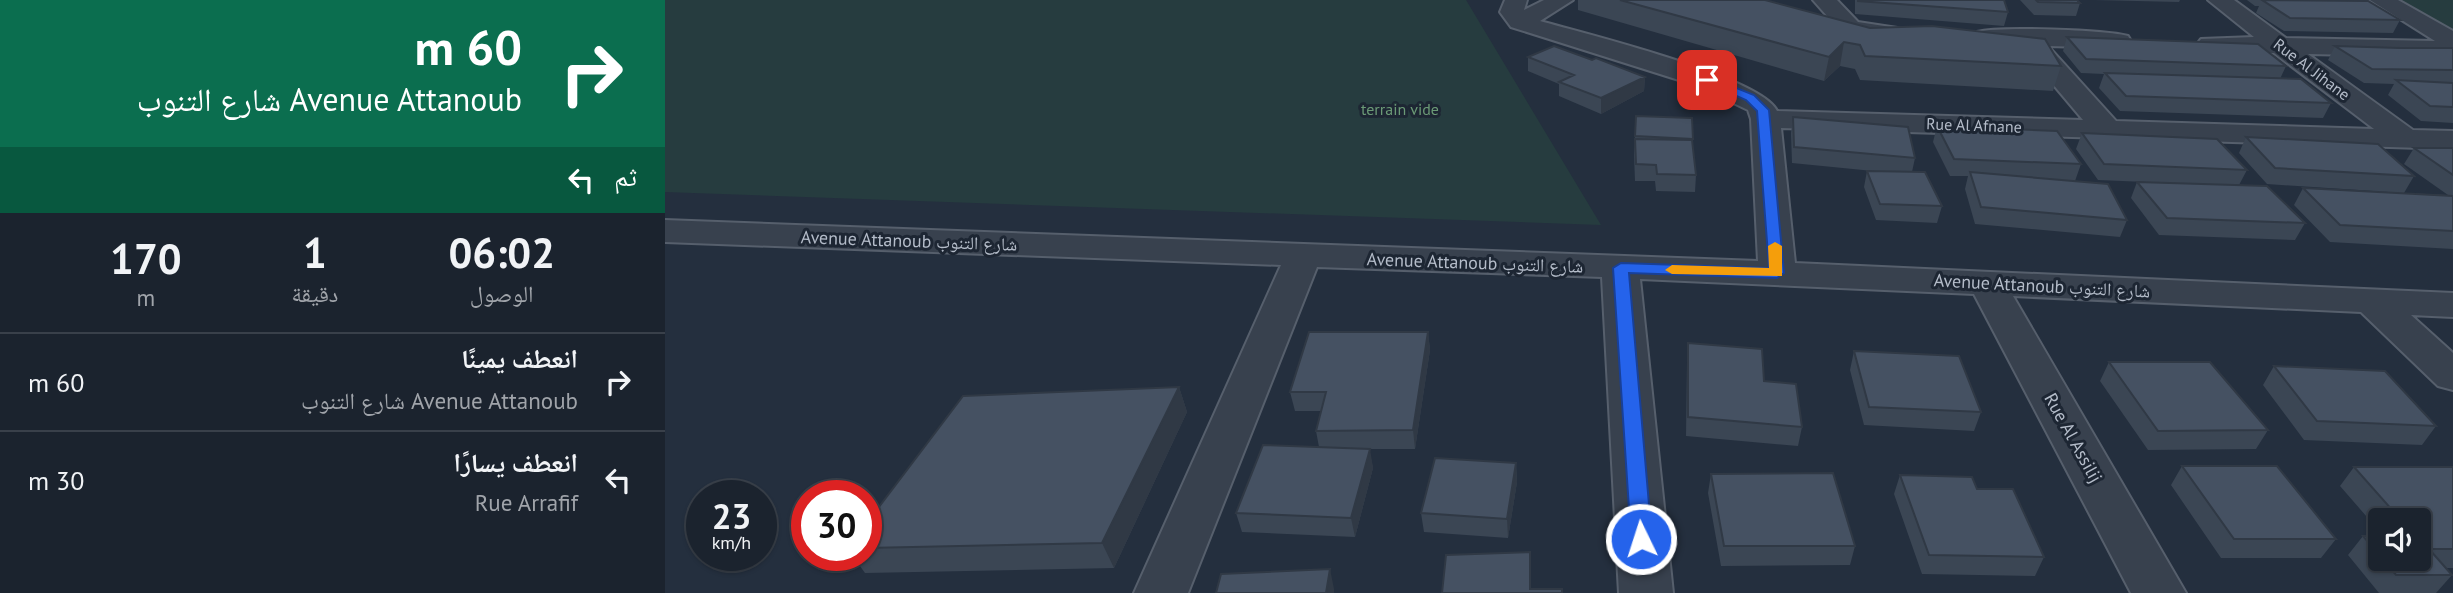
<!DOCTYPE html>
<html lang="ar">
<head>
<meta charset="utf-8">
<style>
  :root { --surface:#1b232e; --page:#242b36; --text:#f1f3f6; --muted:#a0a4aa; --line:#39404a }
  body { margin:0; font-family:"PT Sans","Noto Naskh Arabic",sans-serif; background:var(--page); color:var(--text); direction:rtl; height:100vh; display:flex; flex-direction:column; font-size:26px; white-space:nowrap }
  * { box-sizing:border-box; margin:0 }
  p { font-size:23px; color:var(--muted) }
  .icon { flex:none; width:38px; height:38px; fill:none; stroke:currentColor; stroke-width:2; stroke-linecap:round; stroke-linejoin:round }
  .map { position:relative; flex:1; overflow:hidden; direction:ltr }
  .drawer { display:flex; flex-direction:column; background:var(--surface); width:665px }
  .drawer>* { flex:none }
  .banner { background:#0b6e4f; color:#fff; overflow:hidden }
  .tools { position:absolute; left:1703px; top:508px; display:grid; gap:14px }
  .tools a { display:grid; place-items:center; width:63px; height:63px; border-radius:7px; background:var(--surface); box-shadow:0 2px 5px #0004,0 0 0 2px var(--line); font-size:35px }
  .speed { position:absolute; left:21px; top:480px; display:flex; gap:14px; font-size:35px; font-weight:700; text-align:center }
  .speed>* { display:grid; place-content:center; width:91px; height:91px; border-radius:50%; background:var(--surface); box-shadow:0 2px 5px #0004,0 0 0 2px var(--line); line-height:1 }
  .speed small { font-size:18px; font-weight:400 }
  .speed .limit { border:10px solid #d22; background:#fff; color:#111 }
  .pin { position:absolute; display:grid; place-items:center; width:60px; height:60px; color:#fff; margin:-30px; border-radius:14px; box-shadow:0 4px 10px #0006 }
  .me { position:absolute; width:77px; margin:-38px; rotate:356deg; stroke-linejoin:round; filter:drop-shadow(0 0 5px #0008) }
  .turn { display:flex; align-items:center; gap:24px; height:147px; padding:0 28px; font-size:32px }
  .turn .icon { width:91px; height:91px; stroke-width:2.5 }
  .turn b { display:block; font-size:49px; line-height:60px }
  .then { display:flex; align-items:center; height:66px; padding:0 28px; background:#0003; gap:14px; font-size:26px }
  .eta { display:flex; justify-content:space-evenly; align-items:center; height:119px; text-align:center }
  .eta b { font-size:42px; font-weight:800; line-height:49px }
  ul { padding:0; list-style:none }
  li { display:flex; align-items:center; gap:21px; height:98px; padding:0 28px; border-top:2px solid var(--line) }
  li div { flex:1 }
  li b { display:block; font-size:26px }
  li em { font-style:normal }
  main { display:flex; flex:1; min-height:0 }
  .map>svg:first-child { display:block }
  .green { fill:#263c3f }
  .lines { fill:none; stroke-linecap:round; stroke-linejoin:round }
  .minor-casing { stroke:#565f6c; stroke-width:4 }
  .minor { fill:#38414e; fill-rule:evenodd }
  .wall { fill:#3b4654 }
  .shaded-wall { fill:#303945 }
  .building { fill:#455162; stroke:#303945; stroke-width:2 }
  .route { fill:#2563eb; stroke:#184099; stroke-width:2 }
  .slow { fill:#f59e0b }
  .labels { text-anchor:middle; stroke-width:6; stroke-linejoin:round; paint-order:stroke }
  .far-street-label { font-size:16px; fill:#b4bcc9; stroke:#1d2633 }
  .far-park-label { font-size:16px; fill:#6b9a76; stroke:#1d2633 }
  .street-label { font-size:18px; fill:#b4bcc9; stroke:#1d2633 }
</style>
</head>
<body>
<main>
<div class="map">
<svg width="1788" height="593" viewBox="0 0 1788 593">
  <rect width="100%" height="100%" fill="#242f3e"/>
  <path class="green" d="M0 0H801L936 225 0 192Z
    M1737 0H1788V31Z"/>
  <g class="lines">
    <g class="minor-casing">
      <path id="minor" d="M840 0H862L859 10 879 0H908L875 21C917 33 1097 77 1112 111L1418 120 1355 45 1312 42 1309 37 1312 32C1334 26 1440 30 1463 36L1466 41 1463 46 1454 48 1383 46 1451 121 1709 129 1609 53 1545 52 1536 49 1532 44 1536 39 1589 37 1543 0H1569L1621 38 1770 41 1705 0H1733L1788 31V57L1643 54 1748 130 1788 131V149L1116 128 1130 263 1788 293V317L1746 315 1788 353V390L1773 386 1696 312 1348 296 1521 593H1466L1309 294 975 279 1008 593H954L937 277 652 267 523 593H469L616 265 0 242V220L1093 261 1086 119 1083 110 1033 86 846 27 835 12Z
        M1148 0H1172L1193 22 1239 29 1242 34 1239 39 1230 41 1177 33Z"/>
    </g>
    <use href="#minor" class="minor"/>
  </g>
  <path class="wall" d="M913 0H1100L1205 28 1396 66 1388 91 1195 80 1190 69 1175 66 1159 81 913 10Z
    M1190 0H1339L1343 12 1339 26 1190 14Z
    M1355 0H1412L1415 3 1411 16 1369 15Z
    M1429 0H1515L1514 2Z
    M1582 0H1683L1682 1 1735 20 1728 33 1619 31 1591 13 1594 6H1590Z
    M1402 37 1621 66 1615 79 1666 103 1658 118 1455 111 1434 88 1439 74 1416 73 1398 51Z
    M1670 46 1735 48H1788V123L1756 121 1723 95 1729 84 1699 83 1663 60Z
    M863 57 927 60 980 77 979 91 936 114 894 96V84L863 71Z
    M971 116 1028 139 1027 146 1031 175 1030 192 991 191 990 181H970L969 155Z
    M1128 117 1250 158 1247 172 1277 206 1272 223 1211 220 1199 187 1202 171H1208L1127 163 1126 133Z
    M1272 126 1416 164 1410 181 1393 180 1462 220 1455 237 1310 224 1300 189 1303 176H1285L1268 142Z
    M1417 133 1582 170 1574 185 1640 223 1630 240 1494 235 1466 198 1472 182H1481L1433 180 1411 149Z
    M1581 137 1749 176 1739 193 1602 184 1574 153Z
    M1749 148H1788V249L1665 242 1629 205 1638 188 1783 195 1739 164Z
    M763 332 765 350 750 449H704L708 468 690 537 577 532 571 513 654 447 651 431 656 411H630L625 392Z
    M1023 343 1137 427 1133 446 1021 436 1022 362Z
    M1189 351 1316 412 1309 431 1199 425 1185 370Z
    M1444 362 1603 430 1591 449 1483 450 1435 381Z
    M1609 366 1771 426 1757 445 1639 440 1598 385Z
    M514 387 522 412 449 568 200 573 187 555H201V524Z
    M851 463 852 482 843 538 759 532 756 513Z
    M1517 466 1671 539 1656 558H1556L1506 485Z
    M1689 467H1788V568H1781L1787 575 1771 593H1714L1683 555 1698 536H1715V558H1754V520H1715V532L1675 486Z
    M1046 474 1190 546 1185 565 1056 566 1043 493Z
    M1235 475 1312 489 1379 557 1370 576 1257 574 1229 494Z"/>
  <path class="shaded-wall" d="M1179 42 1175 66 1159 81 1164 57Z
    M980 77 979 91 936 114V98Z
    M763 332 765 350 750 449 748 430Z
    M514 387 522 412 449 568 437 543Z
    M705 449 708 468 690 537 686 518Z
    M851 463 852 482 843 538 842 519Z
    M665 569 669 589V593H661Z"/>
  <path class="building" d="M955 0H1100L1205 28 1267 26 1380 39 1396 66 1200 56 1195 45 1179 42 1164 57Z
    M1193 0H1339L1343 12 1193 1Z
    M1371 0H1412L1415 3 1373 2Z
    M1597 0 1703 1 1735 20 1625 18Z
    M1402 37 1593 44 1621 66 1421 59Z
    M889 46 927 60 931 58 980 77 936 98 894 82 909 75 863 57Z
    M1670 46 1735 48H1788V70L1707 69Z
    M1440 73 1636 79 1666 103 1461 96Z
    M1731 80 1788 83V107L1765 106Z
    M971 116 1027 118 1028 139 970 136Z
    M1128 117 1243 127 1250 158 1129 147Z
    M1272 126 1392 131 1416 164 1289 159Z
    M1417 133 1552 139 1582 170 1439 164Z
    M1581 137 1713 144 1749 176 1610 168Z
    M970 139 1027 140 1031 175 992 174 991 165 971 164Z
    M1749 148H1788V175Z
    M1202 171 1260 172 1277 206 1215 204Z
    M1305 172 1443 184 1462 220 1316 207Z
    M1472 182 1602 186 1640 223 1502 218Z
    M1638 188 1788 196V231L1675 225Z
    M644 332H763L748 430 651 431 661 392H625Z
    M1023 343 1097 349 1099 381 1131 384 1137 427 1023 417Z
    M1189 351 1294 356 1316 412 1204 407Z
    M1444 362H1545L1603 430 1493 431Z
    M1609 366 1720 371 1771 426 1652 421Z
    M514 387 437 543 201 548V524L298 396Z
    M598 445 705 449 686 518 571 513Z
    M770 458 851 463 842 519 756 513Z
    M1517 466H1612L1671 539H1569Z
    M1689 467H1788V549H1764L1787 575H1731L1717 558H1754V520H1736Z
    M1168 473 1190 546H1059L1046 474Z
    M1235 475 1307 477 1312 489H1348L1379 557 1264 555Z
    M1698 536H1715V556Z
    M865 552V589H897V593H777L781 555Z
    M665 569 661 593H551L556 574Z"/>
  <path class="route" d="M1042 76 1089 95 1104 110 1119 273 1112 278 964 273 987 539 984 545 976 547 969 545 966 539 948 268 956 263 1104 268 1092 111 1081 100 1039 82 1037 80Z"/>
  <path class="slow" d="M1110 242 1117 246V276L1007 274 1000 270 1007 265 1104 268 1103 246Z"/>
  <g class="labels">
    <g class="far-street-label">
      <text transform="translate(1647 69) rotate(37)" y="6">Rue Al Jihane</text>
      <text transform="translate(1309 125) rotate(2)" y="6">Rue Al Afnane</text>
    </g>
    <g class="far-park-label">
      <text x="735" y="115">terrain vide</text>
    </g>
    <g class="street-label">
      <text transform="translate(244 241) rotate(2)" y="6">Avenue Attanoub شارع التنوب</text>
      <text transform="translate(810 263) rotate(2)" y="6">Avenue Attanoub شارع التنوب</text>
      <text transform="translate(1377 286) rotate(3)" y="6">Avenue Attanoub شارع التنوب</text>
      <text transform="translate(1408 438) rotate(61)" y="6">Rue Al Assilij</text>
    </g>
  </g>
</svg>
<div class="tools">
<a><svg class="icon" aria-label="sound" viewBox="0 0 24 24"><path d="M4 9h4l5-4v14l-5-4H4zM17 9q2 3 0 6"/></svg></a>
</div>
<div class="speed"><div>23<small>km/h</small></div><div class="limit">30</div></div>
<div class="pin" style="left:1042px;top:80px;background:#d93025"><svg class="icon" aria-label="arrive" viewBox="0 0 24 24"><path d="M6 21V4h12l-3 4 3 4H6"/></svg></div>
<svg class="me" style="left:976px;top:539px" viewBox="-20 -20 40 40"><circle r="17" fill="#2563eb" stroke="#fff" stroke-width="3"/><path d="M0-11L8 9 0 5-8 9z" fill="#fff"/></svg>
</div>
<section class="drawer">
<div class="banner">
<div class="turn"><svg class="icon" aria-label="right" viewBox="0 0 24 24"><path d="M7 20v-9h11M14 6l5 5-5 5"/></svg><div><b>60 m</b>Avenue Attanoub شارع التنوب</div></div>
<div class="then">ثم<svg class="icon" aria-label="left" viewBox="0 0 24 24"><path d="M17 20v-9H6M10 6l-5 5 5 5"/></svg></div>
</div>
<div class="eta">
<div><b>06:02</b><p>الوصول</p></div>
<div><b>1</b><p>دقيقة</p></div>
<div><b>170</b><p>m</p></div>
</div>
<ul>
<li><svg class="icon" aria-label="right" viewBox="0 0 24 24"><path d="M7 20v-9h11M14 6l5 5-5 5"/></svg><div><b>انعطف يمينًا</b><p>Avenue Attanoub شارع التنوب</p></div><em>60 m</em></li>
<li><svg class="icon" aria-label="left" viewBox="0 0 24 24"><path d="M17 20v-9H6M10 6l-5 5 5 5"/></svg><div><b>انعطف يسارًا</b><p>Rue Arrafif</p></div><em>30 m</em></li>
</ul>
</section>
</main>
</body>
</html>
